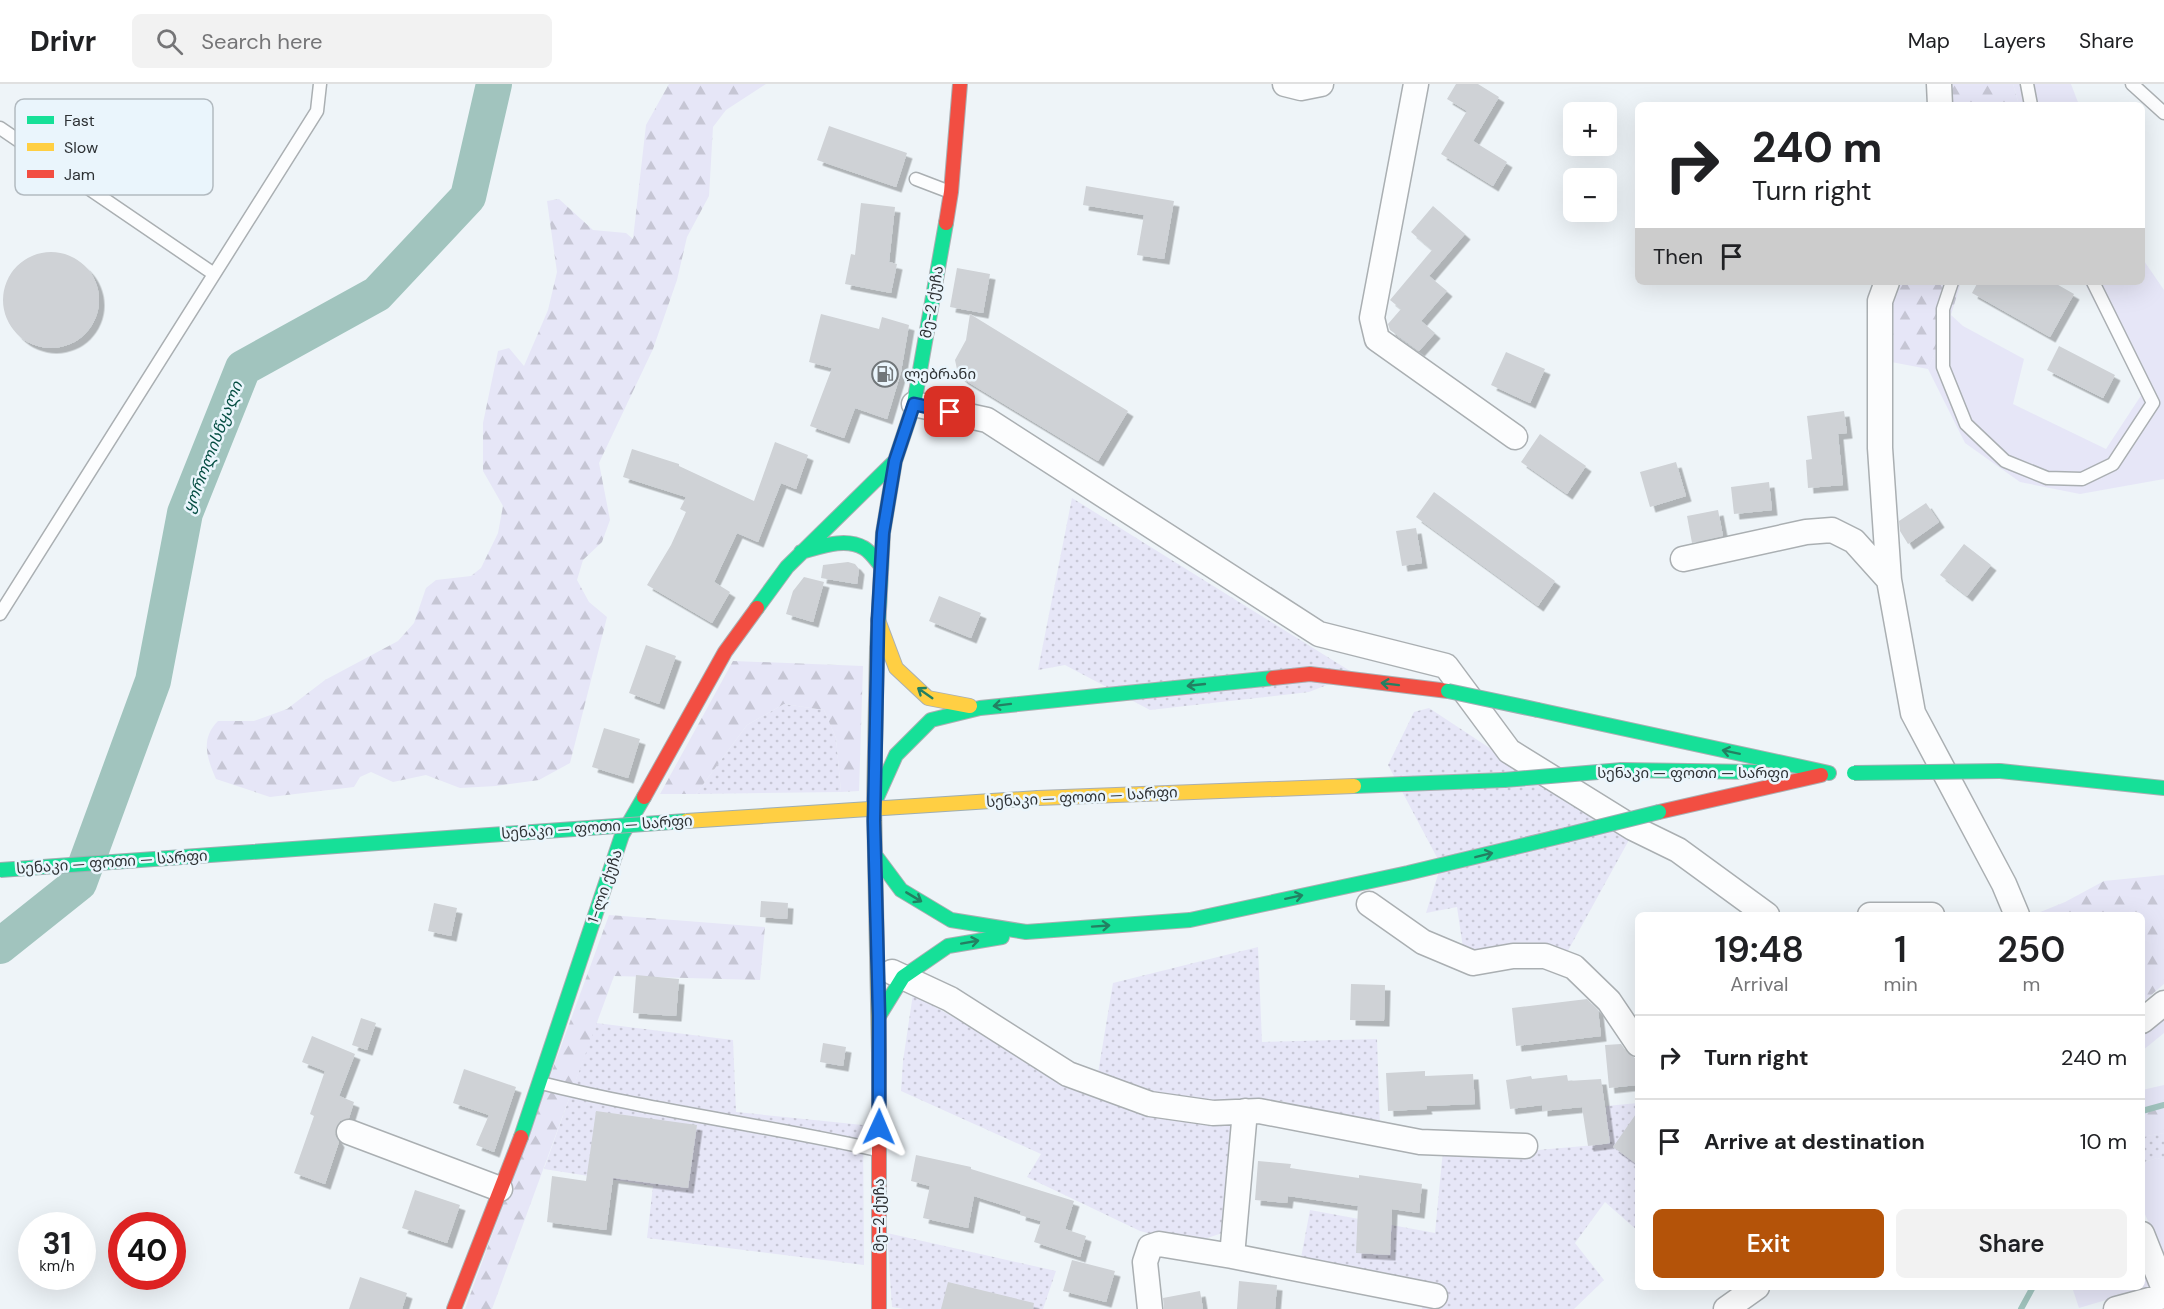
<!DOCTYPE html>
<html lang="en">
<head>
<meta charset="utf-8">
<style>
  :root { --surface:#fff; --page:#f2f2f2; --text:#202124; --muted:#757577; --line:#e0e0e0; --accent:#b45309 }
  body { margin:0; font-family:"DM Sans","Noto Sans Georgian",sans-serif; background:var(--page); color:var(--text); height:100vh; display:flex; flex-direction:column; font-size:22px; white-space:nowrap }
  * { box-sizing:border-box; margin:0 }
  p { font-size:20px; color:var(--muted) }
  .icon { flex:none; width:33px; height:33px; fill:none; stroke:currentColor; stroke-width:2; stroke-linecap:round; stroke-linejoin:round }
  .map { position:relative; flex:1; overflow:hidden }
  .sheet { position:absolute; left:1635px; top:828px; width:510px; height:378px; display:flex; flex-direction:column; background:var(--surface); border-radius:9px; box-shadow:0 6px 24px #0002 }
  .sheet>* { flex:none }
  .top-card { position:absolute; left:1635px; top:18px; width:510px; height:183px; border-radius:9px; box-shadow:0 6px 24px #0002; background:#fff; color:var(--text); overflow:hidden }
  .buttons { position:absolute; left:1563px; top:18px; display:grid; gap:12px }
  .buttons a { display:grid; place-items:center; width:54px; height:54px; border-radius:9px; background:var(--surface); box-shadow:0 6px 24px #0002; font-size:30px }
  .speed { position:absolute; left:18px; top:1128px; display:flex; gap:12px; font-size:30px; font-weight:700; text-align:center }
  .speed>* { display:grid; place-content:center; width:78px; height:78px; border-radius:50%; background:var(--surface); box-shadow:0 6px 24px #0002; line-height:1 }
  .speed small { font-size:15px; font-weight:400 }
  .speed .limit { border:9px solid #d22; background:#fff; color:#111 }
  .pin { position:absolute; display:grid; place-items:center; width:51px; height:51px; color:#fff; margin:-26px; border-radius:12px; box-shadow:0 3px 9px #0006 }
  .me { position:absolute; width:66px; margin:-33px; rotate:1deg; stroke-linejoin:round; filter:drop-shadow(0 0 4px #0008) }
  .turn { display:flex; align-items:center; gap:21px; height:126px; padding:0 18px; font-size:27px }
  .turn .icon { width:78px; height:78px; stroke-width:2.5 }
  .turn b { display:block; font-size:42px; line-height:51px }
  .then { display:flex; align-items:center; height:57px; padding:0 18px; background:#0003; gap:12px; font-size:22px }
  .eta { display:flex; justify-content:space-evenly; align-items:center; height:102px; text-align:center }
  .eta b { font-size:36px; font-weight:600; line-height:42px }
  .action { display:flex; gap:12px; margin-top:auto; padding:12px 18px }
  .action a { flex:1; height:69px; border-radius:9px; background:var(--accent); color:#fff; font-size:24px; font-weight:600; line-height:69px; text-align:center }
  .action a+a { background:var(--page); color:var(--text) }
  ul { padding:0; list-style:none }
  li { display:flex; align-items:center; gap:18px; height:84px; padding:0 18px; border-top:2px solid var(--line) }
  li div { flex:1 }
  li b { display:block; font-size:22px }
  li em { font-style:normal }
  header { display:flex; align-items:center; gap:36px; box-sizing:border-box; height:84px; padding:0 30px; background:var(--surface); border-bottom:2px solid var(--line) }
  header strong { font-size:28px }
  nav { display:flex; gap:33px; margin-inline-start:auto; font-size:21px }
  .search { width:420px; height:54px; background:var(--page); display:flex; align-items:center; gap:15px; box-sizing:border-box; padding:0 21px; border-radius:9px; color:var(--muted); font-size:22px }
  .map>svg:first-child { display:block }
  .grass { fill:url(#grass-dots) }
  .forest { fill:url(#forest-firs) }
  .garden { fill:#e6e6f7 }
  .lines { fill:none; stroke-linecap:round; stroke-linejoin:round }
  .stream { stroke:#a1c4be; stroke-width:6 }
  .river { stroke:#a1c4be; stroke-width:36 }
  .building { fill:#cfd2d6; filter:url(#shadow) }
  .lane-casing { stroke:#aaafb2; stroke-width:15 }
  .street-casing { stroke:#aaafb2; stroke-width:27 }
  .fast-casing { stroke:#aaafb2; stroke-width:16 }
  .slow-casing { stroke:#aaafb2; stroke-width:16 }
  .jam-casing { stroke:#aaafb2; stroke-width:16 }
  .lane { stroke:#fcfdfe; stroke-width:12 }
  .street { stroke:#fcfdfe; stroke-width:24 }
  .fast { stroke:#16e098; stroke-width:14 }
  .slow { stroke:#ffcf43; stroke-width:14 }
  .jam { stroke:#f24e42; stroke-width:14 }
  .fast-bridge-casing { stroke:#9faeb2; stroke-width:16; stroke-linecap:butt }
  .slow-bridge-casing { stroke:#9faeb2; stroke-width:16; stroke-linecap:butt }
  .fast-bridge { stroke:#16e098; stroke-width:14 }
  .slow-bridge { stroke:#ffcf43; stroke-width:14 }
  .oneway { stroke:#238062 }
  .route-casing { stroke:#114b97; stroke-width:15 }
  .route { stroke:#1a73e8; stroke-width:10 }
  .labels { text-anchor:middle; stroke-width:5; stroke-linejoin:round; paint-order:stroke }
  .street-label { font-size:15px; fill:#2e3235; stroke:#eaf5fc }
  .poi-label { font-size:15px; fill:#2e3235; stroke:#eaf5fc; text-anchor:start }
  .water-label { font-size:16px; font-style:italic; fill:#054d42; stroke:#eaf5fc }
  .key { fill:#eaf5fc; stroke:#b2bac0; stroke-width:1.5 }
  .key-label { font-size:16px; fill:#2e3235 }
</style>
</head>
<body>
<header>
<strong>Drivr</strong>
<div class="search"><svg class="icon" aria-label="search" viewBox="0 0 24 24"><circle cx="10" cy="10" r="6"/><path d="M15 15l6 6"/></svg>Search here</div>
<nav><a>Map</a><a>Layers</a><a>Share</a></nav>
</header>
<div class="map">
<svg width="2164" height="1225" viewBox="0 0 2164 1225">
  <defs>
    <pattern id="grass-dots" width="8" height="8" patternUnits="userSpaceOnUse" patternTransform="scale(1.5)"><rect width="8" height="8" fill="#e6e6f7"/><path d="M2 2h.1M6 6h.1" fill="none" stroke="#c6c6d4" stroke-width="1.8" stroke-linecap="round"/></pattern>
    <pattern id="forest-firs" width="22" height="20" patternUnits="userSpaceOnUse" patternTransform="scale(1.5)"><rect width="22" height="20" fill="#e6e6f7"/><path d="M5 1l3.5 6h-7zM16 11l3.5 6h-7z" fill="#c6c6d4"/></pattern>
    <filter id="shadow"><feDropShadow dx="5.5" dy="5.5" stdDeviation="0" flood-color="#0004"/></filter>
  </defs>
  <rect width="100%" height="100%" fill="#eef4f8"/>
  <path class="grass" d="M1072 414 1355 590 1309 608 1150 626 1065 581 1038 586Z
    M784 620 824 626 836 654 841 708 696 710 747 641Z
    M1429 624 1629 756 1565 872 1467 891 1457 823 1426 829 1441 781 1388 681 1414 628Z
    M1258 863 1262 958 1377 955 1380 1042 1276 1016 1211 1019 1146 1007 1098 989 1113 899Z
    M913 910 1073 1002 1220 1037 1236 1045 1228 1147 1190 1160 1140 1147 1027 1093 1041 1070 901 1007 903 977Z
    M596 939 733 956 736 1028 863 1041 864 1181 647 1154 653 1102 544 1085Z
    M1638 1019V1147L1605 1118 1575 1159 1604 1196 1574 1225H1422V1220L1297 1195 1310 1126 1435 1149 1443 1066 1503 1069 1607 1060 1606 1022Z
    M2164 1049V1076L2157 1074 2142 1079V1053Z
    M887 1149 1056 1187 1043 1225H903L892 1223Z"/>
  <path class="forest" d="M669 0H766L726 26 713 43 709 112 687 153 677 196 653 265 599 379 610 436 602 458 583 476 577 496 589 518 607 533 570 679 539 696 496 702 460 704 426 691 393 698 371 688 360 693 354 703 270 713 216 695C207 674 200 655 218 637H254L287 625 325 596 398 557 414 539 426 504 436 496 471 492 481 484 498 449 503 422 483 387V339L498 267 509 264 524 282 548 226 557 188 547 117 559 115 593 146 626 149 633 155 646 41Z
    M1951 0H2013L2019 21H1953Z
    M1897 198H1961L1951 231 1928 285 1886 277 1887 219Z
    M733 577 863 582 859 707 841 708 836 654 824 626 784 620 747 641 696 710H660Z
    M2164 791V900L2142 919V831H2033L2065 818 2104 797Z
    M609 831 765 843 760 896 614 892 492 1225H465Z
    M2164 934V949L2142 967V952Z
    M2164 1001V1049L2142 1053V1006Z"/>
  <path class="garden" d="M2013 0H2071L2079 21H2019Z
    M2142 174 2164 206V395L2080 410 2020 398 1965 359 1928 285 1951 231 1963 242 2024 275 2013 320 2106 365 2142 310 2084 198H2142Z
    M2157 1074 2164 1076V1178L2161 1165 2142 1124V1079Z
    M2142 1175 2153 1202 2079 1224 2072 1203H2142Z"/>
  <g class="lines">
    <path class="stream" d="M2142 1027 2164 1021
      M2021 1225 2033 1203"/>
    <path class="river" d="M0 862 79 799 153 597 185 429 243 284 377 210 468 113 494 0"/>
  </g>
  <path class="building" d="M1456 0H1478L1499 13 1473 57 1507 78 1493 102 1441 70 1467 27 1447 15Z
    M829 42 907 69 896 103 817 76Z
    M1086 102 1174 117 1164 175 1137 171 1144 131 1083 121Z
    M861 119 895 123 889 178 897 180 891 209 845 200 851 170 855 171Z
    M1433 122 1465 150 1429 192 1447 207 1421 237 1435 249 1419 267 1390 246 1388 240 1401 225 1390 216 1432 166 1411 148Z
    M3 216a48 48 0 1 1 96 0a48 48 0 1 1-96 0Z
    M957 184 990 190 983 229 950 223Z
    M1978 198H2053L2074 210 2050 253 1972 209Z
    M821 230 879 245 882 233 909 241 901 288 887 335 855 324 844 354 810 342 832 284 809 278Z
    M970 230 1128 327 1098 377 963 295 958 290 955 276 966 256Z
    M2059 262 2115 291 2103 314 2047 286Z
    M1506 268 1545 285 1530 319 1491 301Z
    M1844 327 1847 349 1838 350 1843 401 1808 404 1806 376 1812 375 1807 332Z
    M1540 350 1586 382 1567 410 1521 378Z
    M775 358 808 371 796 405 781 399 758 458 737 449 714 498 730 508 712 539 647 501 671 461 686 428 680 425 686 413 623 393 632 365 679 380V382L754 417Z
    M1676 378 1686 412 1650 423 1640 388Z
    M1769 398 1772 426 1734 430 1731 403Z
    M1434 408 1555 497 1538 522 1416 433Z
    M1926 419 1939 438 1908 460 1900 447 1899 437Z
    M1718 426 1723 452 1692 459 1687 432Z
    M1416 444 1422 479 1402 482 1396 447Z
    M1964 460 1991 481 1967 512 1940 491Z
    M848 478 855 480 859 485 857 500 821 494 823 481Z
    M804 493 824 498 813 538 786 530 793 507Z
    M939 512 981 529 971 554 929 537Z
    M646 561 676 572 659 620 629 609Z
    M604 644 640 655 628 694 592 683Z
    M761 817 788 819 787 835 760 833Z
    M434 819 457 824 451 852 428 847Z
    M636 891 679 895 676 932 633 929Z
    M1351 900 1385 901 1384 937 1350 936Z
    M1587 915 1598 926 1601 952 1516 962 1512 924Z
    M361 934 376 939 367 966 352 961Z
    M312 952 355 970 339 1012 354 1018 349 1034 340 1037 336 1044 335 1051 339 1058 325 1100 294 1089 314 1032 310 1030 325 987 302 978Z
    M823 959 846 963 843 982 820 978Z
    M1621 960 1627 968 1635 974 1637 1001 1609 1004 1605 961Z
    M464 985 516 1003 494 1068 476 1061 489 1031 453 1019Z
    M1425 987V992L1473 990 1475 1020 1426 1022 1427 1025 1388 1027 1386 989Z
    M1567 991 1568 997 1601 995 1610 1059 1588 1062 1582 1023 1542 1027V1021L1510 1025 1506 996 1531 992 1532 995Z
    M596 1027 697 1041 688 1104 613 1094 606 1146 547 1138 552 1092 586 1097Z
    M1638 1027V1081L1613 1063Z
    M916 1071 971 1083V1085L1074 1117 1065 1145 1086 1152 1080 1173 1034 1158 1041 1137 1020 1131 1021 1127 974 1112 968 1144 923 1134 930 1102 911 1097Z
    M1258 1077 1291 1080 1290 1084 1359 1094V1091L1422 1100 1419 1129 1392 1125 1390 1171 1356 1169 1358 1122 1288 1112 1287 1119 1255 1116Z
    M415 1106 460 1121 447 1159 402 1144Z
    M1072 1176 1115 1187 1106 1218 1063 1207Z
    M360 1193 407 1209 402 1225H349Z
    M1239 1197 1277 1201 1275 1225H1237Z
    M948 1198 1034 1219 1033 1225H941Z
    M1200 1207 1203 1225H1164L1163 1214Z"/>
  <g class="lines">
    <g class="lane-casing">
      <path id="lane" d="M2027 0 2031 21
        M2132 0 2164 29
        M0 44 214 190
        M916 95 950 108
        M1952 198 1943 225V283L1966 340 2005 377 2047 394 2082 395 2113 380 2153 319 2093 198
        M0 530 317 27 320 0
        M541 999C652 1027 766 1041 877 1066"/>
    </g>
    <g class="street-casing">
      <path id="street" d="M1285 0 1301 4 1321 0
        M1416 0 1372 234 1377 255 1515 353
        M1939 0 1940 21
        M1887 198 1880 217V364L1889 496 1913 629 2004 800 2017 831
        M914 320 987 336 1319 550 1446 582 1509 667 1633 744 1678 766 1767 831
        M1683 475 1806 448 1832 446 1854 457 1889 496
        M1369 820 1423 858 1473 879 1513 872H1545L1574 883 1609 917 1638 960
        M1870 831H1932
        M892 888 950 915 1068 990 1150 1020 1213 1029 1259 1027 1420 1058 1525 1062
        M2142 937 2164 919
        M349 1048 500 1105
        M2142 1150 2164 1205
        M1232 1172 1245 1027
        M1150 1225 1145 1178 1150 1163 1159 1160 1232 1172 1435 1212
        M1726 1225 1757 1203
        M2116 1225 2164 1212"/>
    </g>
    <g class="fast-casing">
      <path id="fast" d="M801 468C820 463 845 453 864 464 871 468 876 476 881 482
        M757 524 787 483 895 377
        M877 565 883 449 895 377 914 320 946 139
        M1538 626 1829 689
        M1622 686 1756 688
        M2000 687 2164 704
        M1354 702 1504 696
        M874 720 896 671 931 636 980 624 1273 594
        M875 771 901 806 951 836 1026 848 1190 836 1408 789 1566 751
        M879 932 903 893 948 862 1002 853
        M521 1053 622 751 644 713"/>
    </g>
    <g class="slow-casing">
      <path id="slow" d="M878 536 896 584 928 614 970 622
        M877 565 874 720 879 969
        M1038 714 1354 702"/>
    </g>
    <g class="jam-casing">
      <path id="jam" d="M946 139 951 108 960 0
        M1273 594 1310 590 1448 607
        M644 713 725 568 757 524
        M1659 728 1821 691
        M879 969V1225
        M454 1225 521 1053"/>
    </g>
    <use href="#lane" class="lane"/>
    <use href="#street" class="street"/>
    <use href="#fast" class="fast"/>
    <use href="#slow" class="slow"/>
    <use href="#jam" class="jam"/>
    <g class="fast-bridge-casing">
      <path id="fast-bridge" d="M1448 607 1538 626
        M1854 689 2000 687
        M1504 696 1622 686
        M1566 751 1659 728
        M0 786 686 737"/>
    </g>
    <g class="slow-bridge-casing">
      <path id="slow-bridge" d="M686 737 1038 714"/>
    </g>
    <use href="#fast-bridge" class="fast-bridge"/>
    <use href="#slow-bridge" class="slow-bridge"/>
  </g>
  <defs><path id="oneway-shaft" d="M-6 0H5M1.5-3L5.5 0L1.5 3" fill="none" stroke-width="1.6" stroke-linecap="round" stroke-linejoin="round" transform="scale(1.5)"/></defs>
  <g class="oneway">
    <use href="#oneway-shaft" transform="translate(1390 600) rotate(-173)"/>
    <use href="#oneway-shaft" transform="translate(1196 601) rotate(174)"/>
    <use href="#oneway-shaft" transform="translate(925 609) rotate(-145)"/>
    <use href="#oneway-shaft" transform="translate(1002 621) rotate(173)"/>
    <use href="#oneway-shaft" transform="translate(1731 668) rotate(-168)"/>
    <use href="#oneway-shaft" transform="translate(1484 771) rotate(-14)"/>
    <use href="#oneway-shaft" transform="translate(914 813) rotate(31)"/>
    <use href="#oneway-shaft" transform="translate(1294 813) rotate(-12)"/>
    <use href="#oneway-shaft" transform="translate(1101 842) rotate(-4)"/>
    <use href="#oneway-shaft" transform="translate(970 858) rotate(-10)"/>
  </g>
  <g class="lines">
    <g class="route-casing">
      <path id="route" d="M879 1043V932L874 737 878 536 883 449 895 377 914 320 950 328"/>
    </g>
    <use href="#route" class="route"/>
  </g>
  <defs>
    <g id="fuel-ring" transform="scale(1.35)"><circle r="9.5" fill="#eaf5fc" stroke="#717679" stroke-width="1.5"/><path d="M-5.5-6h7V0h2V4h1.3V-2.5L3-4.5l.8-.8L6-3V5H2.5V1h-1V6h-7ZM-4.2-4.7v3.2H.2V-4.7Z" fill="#717679"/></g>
  </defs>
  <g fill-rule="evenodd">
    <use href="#fuel-ring" x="885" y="290"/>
  </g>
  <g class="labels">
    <g class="street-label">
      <text transform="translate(932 218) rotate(-80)" y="5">მე-2 ქუჩა</text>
      <text x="1693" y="694">სენაკი — ფოთი — სარფი</text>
      <text transform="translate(1082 713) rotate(-3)" y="5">სენაკი — ფოთი — სარფი</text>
      <text transform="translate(597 743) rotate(-4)" y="5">სენაკი — ფოთი — სარფი</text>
      <text transform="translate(112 778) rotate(-4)" y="5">სენაკი — ფოთი — სარფი</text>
      <text transform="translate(605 802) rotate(-71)" y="5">1-ლი ქუჩა</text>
      <text transform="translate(879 1131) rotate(-90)" y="5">მე-2 ქუჩა</text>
    </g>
    <g class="poi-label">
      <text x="904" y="295">ლებრანი</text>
    </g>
    <g class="water-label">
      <text transform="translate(212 363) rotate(-69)" y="6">ყოროლისწყალი</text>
    </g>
  </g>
  <rect x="15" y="15" width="198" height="96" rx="9" class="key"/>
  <rect x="27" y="32" width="27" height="8" fill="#16e098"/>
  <rect x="27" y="59" width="27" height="8" fill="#ffcf43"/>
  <rect x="27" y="86" width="27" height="8" fill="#f24e42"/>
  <g class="key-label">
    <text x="64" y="42">Fast</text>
    <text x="64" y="69">Slow</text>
    <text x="64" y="96">Jam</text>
  </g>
</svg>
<div class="buttons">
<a>+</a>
<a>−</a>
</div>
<div class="speed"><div>31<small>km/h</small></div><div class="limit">40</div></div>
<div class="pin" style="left:950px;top:328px;background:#d93025"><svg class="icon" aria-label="arrive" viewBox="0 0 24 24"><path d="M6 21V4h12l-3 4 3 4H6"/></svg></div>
<svg class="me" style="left:879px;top:1043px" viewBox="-20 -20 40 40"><path d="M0-17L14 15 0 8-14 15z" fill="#1a73e8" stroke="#fff" stroke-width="4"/></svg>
<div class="top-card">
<div class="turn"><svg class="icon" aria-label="right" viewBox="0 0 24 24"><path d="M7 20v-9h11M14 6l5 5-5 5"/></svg><div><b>240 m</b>Turn right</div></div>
<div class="then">Then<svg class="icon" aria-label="arrive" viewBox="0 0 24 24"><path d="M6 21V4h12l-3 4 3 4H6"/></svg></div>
</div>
<section class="sheet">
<div class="eta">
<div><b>19:48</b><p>Arrival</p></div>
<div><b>1</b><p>min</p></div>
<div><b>250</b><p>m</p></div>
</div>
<ul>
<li><svg class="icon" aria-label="right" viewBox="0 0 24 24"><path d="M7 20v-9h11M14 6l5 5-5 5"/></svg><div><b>Turn right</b></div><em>240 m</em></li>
<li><svg class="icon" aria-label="arrive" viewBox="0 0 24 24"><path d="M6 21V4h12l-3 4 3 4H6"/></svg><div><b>Arrive at destination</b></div><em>10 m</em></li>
</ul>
<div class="action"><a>Exit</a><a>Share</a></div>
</section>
</div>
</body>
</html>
